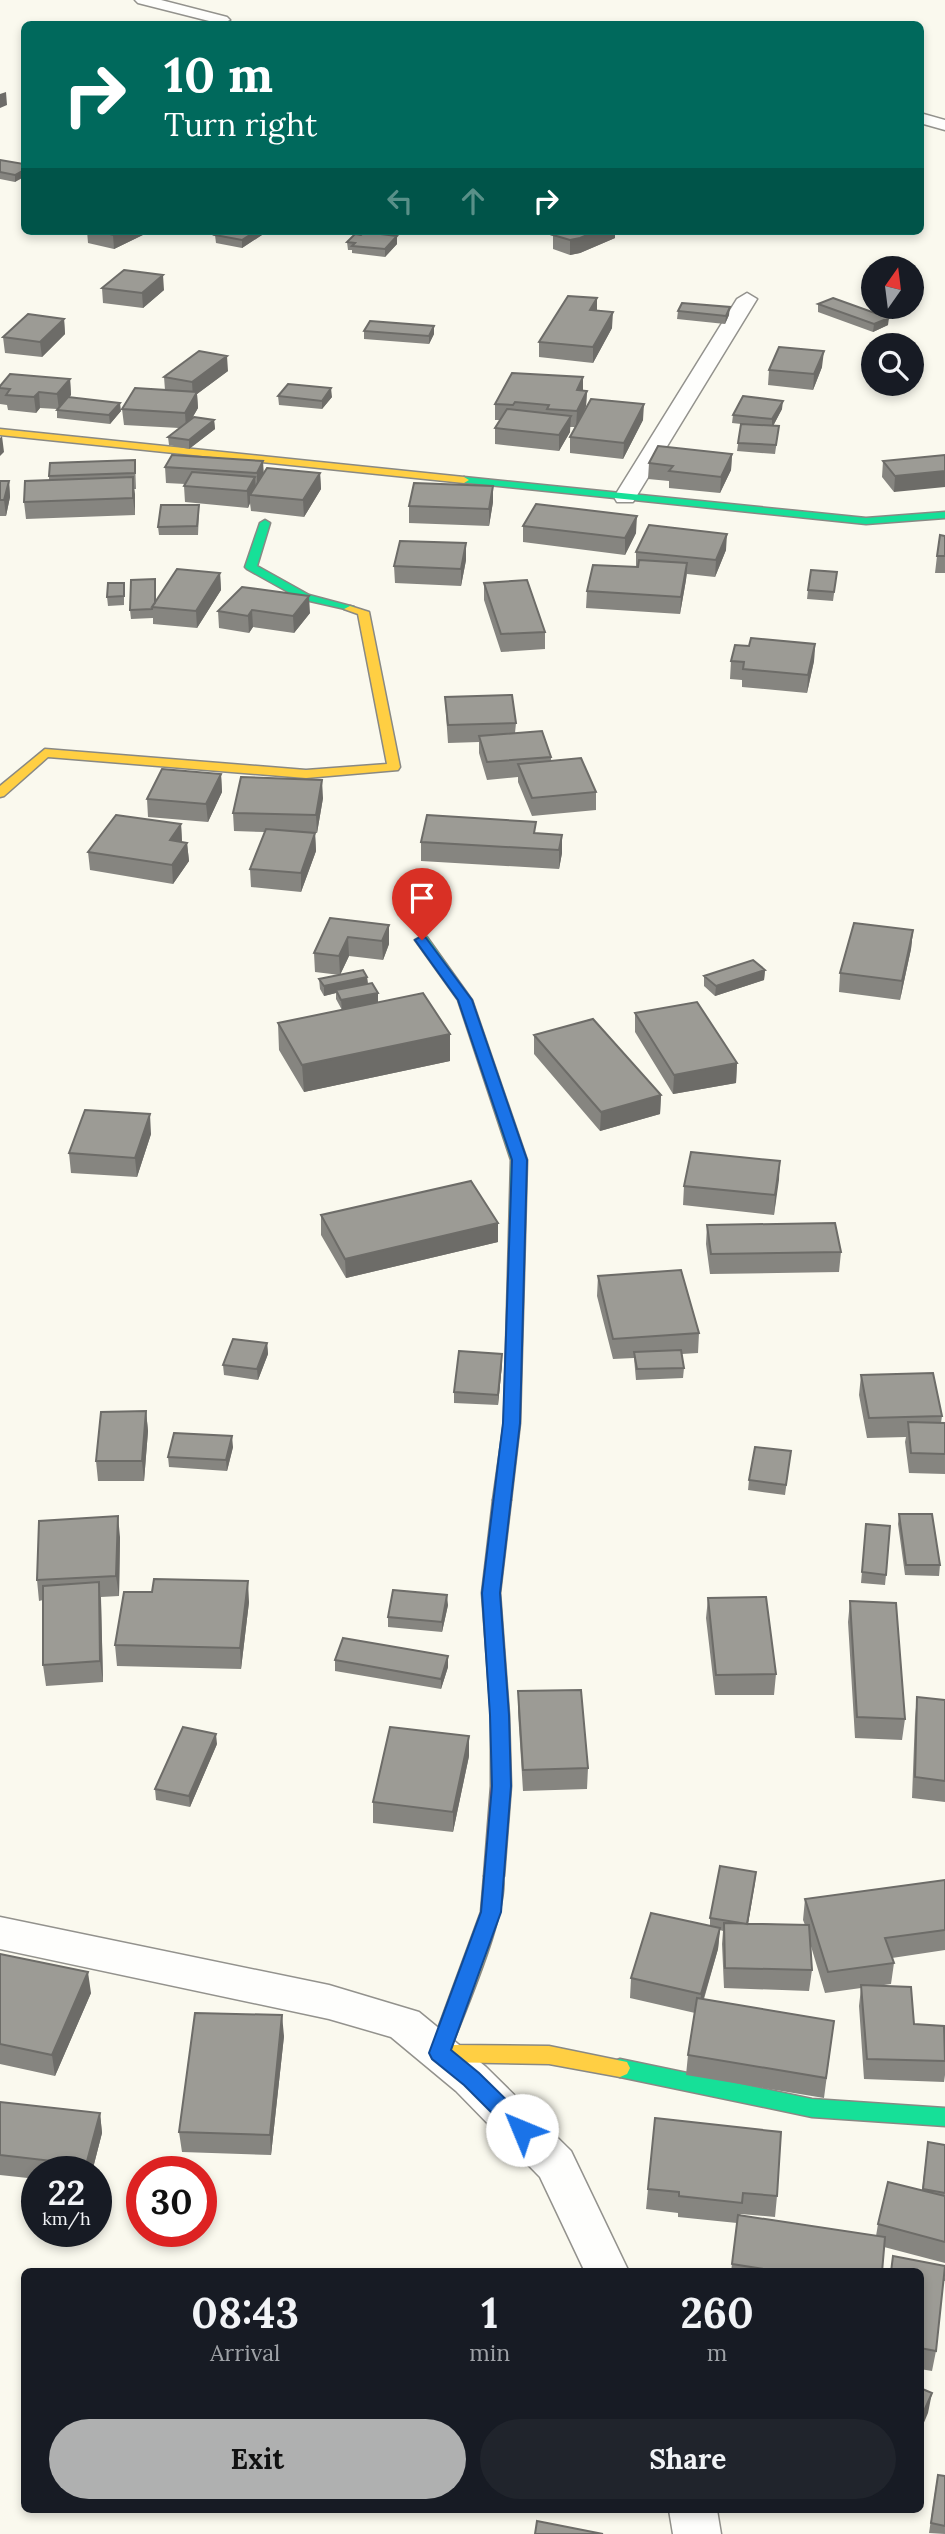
<!DOCTYPE html>
<html lang="en">
<head>
<meta charset="utf-8">
<style>
  :root { --surface:#171b24; --page:#20242c; --text:#f1f3f6; --muted:#9ea1a6; --accent:#afb0b0 }
  body { margin:0; font-family:Lora,serif; background:var(--page); color:var(--text); height:100vh; display:flex; flex-direction:column; font-size:26px; white-space:nowrap }
  * { box-sizing:border-box; margin:0 }
  p { font-size:23px; color:var(--muted) }
  .icon { flex:none; width:38px; height:38px; fill:none; stroke:currentColor; stroke-width:2; stroke-linecap:round; stroke-linejoin:round }
  .map { position:relative; flex:1; overflow:hidden }
  .side { position:absolute; left:21px; top:2268px; width:903px; height:245px; display:flex; flex-direction:column; background:var(--surface); border-radius:10px; box-shadow:0 4px 10px #0003 }
  .side>* { flex:none }
  .hud { position:absolute; left:21px; top:21px; width:903px; height:214px; border-radius:10px; box-shadow:0 4px 10px #0003; background:#00695c; color:#fff; overflow:hidden }
  .needle { width:46px; rotate:14deg }
  .buttons { position:absolute; left:861px; top:256px; display:grid; gap:14px }
  .buttons a { display:grid; place-items:center; width:63px; height:63px; border-radius:50%; background:var(--surface); box-shadow:0 4px 10px #0003; font-size:35px }
  .speed { position:absolute; left:21px; top:2156px; display:flex; gap:14px; font-size:35px; font-weight:700; text-align:center }
  .speed>* { display:grid; place-content:center; width:91px; height:91px; border-radius:50%; background:var(--surface); box-shadow:0 4px 10px #0003; line-height:1 }
  .speed small { font-size:18px; font-weight:400 }
  .speed .limit { border:10px solid #d22; background:#fff; color:#111 }
  .pin { position:absolute; display:grid; place-items:center; width:60px; height:60px; color:#fff; margin:-72px -30px; border-radius:50% 50% 50% 0; rotate:-45deg; box-shadow:0 0 7px #0007 }
  .pin .icon { rotate:45deg }
  .me { position:absolute; width:77px; margin:-38px; rotate:315deg; stroke-linejoin:round; filter:drop-shadow(0 0 5px #0008) }
  .turn { display:flex; align-items:center; gap:24px; height:147px; padding:0 28px; font-size:32px }
  .turn .icon { width:91px; height:91px; stroke-width:2.5 }
  .turn b { display:block; font-size:49px; line-height:60px }
  .lanes { display:flex; align-items:center; height:66px; padding:0 28px; background:#0003; justify-content:center; gap:35px; direction:ltr }
  .lanes .off { opacity:.35 }
  .eta { display:flex; justify-content:space-evenly; align-items:center; height:119px; text-align:center }
  .eta b { font-size:42px; font-weight:700; line-height:49px }
  .cta { display:flex; gap:14px; margin-top:auto; padding:14px 28px }
  .cta a { flex:1; height:80px; border-radius:42px; background:var(--accent); color:#111; font-size:28px; font-weight:700; line-height:80px; text-align:center }
  .cta a+a { background:var(--page); color:var(--text) }
  .map>svg:first-child { display:block }
  .lines { fill:none; stroke-linecap:round; stroke-linejoin:round }
  .street-casing { stroke:#93928d; stroke-width:3 }
  .fast-casing { stroke:#898984; stroke-width:3 }
  .slow-casing { stroke:#898984; stroke-width:3 }
  .jam-casing { stroke:#898984; stroke-width:3 }
  .street { fill:#fefefc; fill-rule:evenodd }
  .fast { fill:#16e098; fill-rule:evenodd }
  .slow { fill:#ffcf43; fill-rule:evenodd }
  .jam { fill:#f24e42; fill-rule:evenodd }
  .wall { fill:#868580 }
  .shaded-wall { fill:#6d6c68 }
  .building { fill:#9c9b95; stroke:#6d6c68; stroke-width:2 }
  .route { fill:#1a73e8; stroke:#114b97; stroke-width:2 }
</style>
</head>
<body>
<div class="map">
<svg width="945" height="2534" viewBox="0 0 945 2534">
  <rect width="100%" height="100%" fill="#faf9ee"/>
  <g class="lines">
    <g class="street-casing">
      <path id="street" d="M135 0H161L227 17 230 20 221 24 138 3Z
        M920 113 945 120V130L920 123Z
        M747 293 757 299 636 497 633 502H617L614 497 737 299Z
        M0 1917 329 1985 419 2012 486 2067 571 2151 629 2272H585L540 2177 456 2091 391 2037 329 2019 0 1949Z
        M669 2510H717L721 2534H673Z"/>
    </g>
    <g class="fast-casing">
      <path id="fast" d="M464 477 866 518 945 512V518L866 524 460 482 459 480Z
        M265 520 270 523 257 566 309 595 354 607V611L301 599 247 569 245 567 260 523Z
        M422 936 427 937 472 1000 527 1160 520 1423 511 1500 508 1504H496L493 1500 504 1423 511 1160 458 1000 415 940Z
        M620 2059 812 2099 945 2108V2126L812 2117 620 2077 613 2074 610 2068 613 2062Z"/>
    </g>
    <g class="slow-casing">
      <path id="slow" d="M0 429 464 477 469 480 464 483 0 435Z
        M350 606 369 612 400 767 398 770 306 778 48 757 4 796 0 797V786L45 749 306 770 387 764 358 614 344 609Z
        M494 1868 501 1871C515 1897 464 2013 452 2045L549 2046 627 2062 630 2068 627 2074 620 2077 549 2064 439 2062 432 2059 429 2053 481 1912 484 1876 487 1871Z"/>
    </g>
    <g class="jam-casing">
      <path id="jam" d="M502 1494 508 1496 511 1500 500 1593 509 1715 511 1786 504 1876 501 1881 494 1884 487 1881 484 1876 491 1786V1715L482 1593 493 1500 496 1496Z"/>
    </g>
    <use href="#street" class="street"/>
    <use href="#fast" class="fast"/>
    <use href="#slow" class="slow"/>
    <use href="#jam" class="jam"/>
  </g>
  <path class="wall" d="M0 160 24 164 15 182 0 179Z
    M87 231H149V232L114 249 88 243Z
    M222 231H268L242 248 216 243 215 235Z
    M553 231H615V238L580 253 570 255 553 249Z
    M347 242 397 244 385 257 352 253V250H348Z
    M102 288 164 290 143 308 103 303Z
    M818 304 888 325 873 332 818 312Z
    M597 311 612 328 593 363 539 357V342Z
    M678 311 729 315 725 324 677 319Z
    M64 319 65 334 42 357 5 353 3 337Z
    M434 326V334L429 344 364 339V331Z
    M822 367 813 390 768 385 769 370Z
    M228 371 197 394 198 408 192 418 214 420 215 429 189 449 169 445 168 437 179 428 124 425 122 409 165 390 164 377Z
    M583 377V390L587 391 586 406 581 418 643 420 623 459 570 453V437L576 427H570V432L559 451 495 444V428L500 420H495V404Z
    M70 379 71 395 69 397 121 411 110 424 57 418V409L40 408 36 413 8 410 7 405 0 404V386Z
    M278 396 332 397 322 409 279 405Z
    M782 409 773 426H779L775 454 737 451 741 424 732 423 733 415Z
    M732 454 731 470 720 493 669 488V481L648 479 649 463Z
    M945 455 894 492 882 477 883 461Z
    M135 460 136 489H134L135 515 26 519 24 502 49 480V476Z
    M165 467 264 473H320L321 489 304 517 251 511 250 503 248 508 185 502 184 486 185 484 166 483Z
    M0 481H9L10 497 6 516H0Z
    M493 502 489 526 409 523V506Z
    M199 513 198 535H159L158 527Z
    M523 526 636 533 625 555 523 542Z
    M945 536V573H935L937 556Z
    M726 550 715 577 687 574 680 614 586 608 587 591 636 567V552Z
    M466 560 461 586 395 583 394 566Z
    M837 572 833 601 807 599 808 590Z
    M220 573 221 590 197 628 153 624V618L131 619 130 610 156 588V601Z
    M124 583V605L108 606 107 597Z
    M484 583 545 632V649L501 652 484 600Z
    M242 587 310 613 294 633 253 627 249 633 219 628 218 611Z
    M815 644 814 661 807 693 742 687V680L730 679 731 661 749 646Z
    M445 697 516 723 515 733 551 757V761L596 792V810L532 816 518 782V777L487 780 479 753V742L448 743 446 714Z
    M221 774 222 792 208 822 148 817 147 799Z
    M323 798 317 833H315L316 851 301 892 251 887 250 869 265 832 234 831 233 813Z
    M181 824 182 842 187 843 189 861 173 884 90 870 88 852Z
    M536 833 562 835V853L559 869 421 861V842Z
    M330 918 389 925V944L383 960 349 956 340 975 315 972 314 953Z
    M913 930 911 949 900 1000 839 992 840 973Z
    M765 970 764 980 715 996 704 986V976Z
    M367 977 368 984 378 993V1002L450 1061 304 1092 279 1050 278 1023 342 1010 336 999V993L324 996 320 989 319 979Z
    M635 1013 737 1063 736 1083 673 1094 635 1032Z
    M534 1035 661 1095 660 1114 600 1131 534 1054Z
    M151 1134 137 1177 71 1173 69 1153Z
    M780 1161 774 1215 683 1205 684 1186Z
    M321 1215 498 1223V1242L346 1278 321 1235Z
    M707 1225 841 1252 839 1272 710 1274 706 1244Z
    M598 1276 699 1333 698 1353 682 1354 684 1368 683 1378 636 1380 634 1358 613 1359 597 1296Z
    M267 1343 268 1354 258 1380 224 1375 223 1365Z
    M502 1364 498 1405 454 1403V1392Z
    M861 1375 942 1416 941 1423H945V1474L909 1473 905 1442 906 1437 867 1438 859 1395Z
    M146 1411 148 1431 144 1481H98L96 1461Z
    M233 1447 227 1471 169 1467 168 1457Z
    M791 1451 785 1495 748 1490 749 1480Z
    M899 1514 940 1565 939 1576 905 1575 898 1524Z
    M866 1524 886 1575 885 1585 861 1583Z
    M120 1537 119 1596 101 1597 103 1682 46 1686 43 1665V1600L39 1601 37 1580Z
    M708 1598 776 1674 774 1695H715L706 1618Z
    M850 1601 905 1719 902 1740 855 1738 848 1622Z
    M249 1602 241 1669 117 1666 115 1645Z
    M448 1605 442 1632 388 1627V1617Z
    M448 1656V1667L441 1689 335 1671V1660Z
    M518 1691 588 1768 587 1789 523 1791 518 1712Z
    M917 1697 945 1700V1802L912 1798 915 1718Z
    M217 1744 190 1807 156 1800 155 1789Z
    M469 1756 453 1832 373 1823V1802Z
    M756 1872 748 1923 805 1925 803 1920 805 1899 945 1880V1950L892 1958 894 1963 891 1984 877 1986 914 2024 945 2036V2075L944 2082 864 2079 859 2006 861 1988 825 1993 810 1943 812 1970 809 1991 724 1988 722 1944 723 1931 720 1930 718 1949 704 1999 834 2021 824 2098 686 2075 688 2055 695 2013 630 1998 631 1978 710 1926V1918Z
    M0 1954 91 1993 55 2076 0 2064Z
    M284 2036 271 2155 182 2152 179 2132Z
    M0 2102 100 2113 102 2133 92 2172H37V2179L0 2175Z
    M655 2118 777 2196 775 2217 741 2214 740 2215 876 2236 878 2224 922 2190 928 2142 945 2145V2263L884 2247 882 2272H731L737 2223 678 2217V2213L646 2209Z
    M945 2271V2281H943L936 2351 932 2371 920 2369V2272L944 2279Z
    M945 2476V2534L929 2533 936 2485Z"/>
  <path class="shaded-wall" d="M6 92 7 105 0 108V94Z
    M24 170V177L15 182V175Z
    M121 231H149V232L114 249 113 235Z
    M256 231H268L242 248V240Z
    M597 231H615V238L580 253 570 255V240Z
    M397 236V244L385 257V249Z
    M163 275 164 290 143 308 142 293Z
    M597 298V314L590 310Z
    M730 307 729 315 725 324 726 316Z
    M613 312 612 328 593 363V347Z
    M889 318 888 325 873 332 874 324Z
    M64 319 65 334 42 357 40 342Z
    M434 326V334L429 344V336Z
    M824 351 822 367 813 390 814 374Z
    M227 356 228 371 197 394 198 408 186 429 185 413 193 398 192 382Z
    M583 377V392L577 390Z
    M70 379 71 395 59 410 57 394Z
    M331 388 332 397 322 409V401Z
    M587 391 586 406 576 427 577 411Z
    M39 392 40 408 36 413 34 397Z
    M783 401 782 409 772 428V419Z
    M120 403 121 411 110 424 109 415Z
    M644 404 643 420 623 459 624 443Z
    M571 416 570 432 559 451V435Z
    M214 420 215 429 189 449V440Z
    M2 436 4 452 0 456V438Z
    M732 454 731 470 720 493 721 477Z
    M263 461 264 477 257 490V473Z
    M945 471V487L894 492 895 476Z
    M320 473 321 489 304 517 303 500Z
    M133 477 135 494V515L133 498Z
    M255 477 256 493 250 495V503L248 508 247 491Z
    M9 481 10 497 6 516 4 500Z
    M493 486V502L489 526V509Z
    M637 516 636 533 625 555V538Z
    M727 534 726 550 715 577 716 560Z
    M466 543V560L461 586V569Z
    M687 563 686 580 680 614 681 597Z
    M220 573 221 590 197 628 196 611Z
    M309 596 310 613 294 633 293 616Z
    M252 610 253 627 249 633 248 616Z
    M815 644 814 661 807 693 808 675Z
    M221 774 222 792 208 822 206 804Z
    M322 780 323 798 317 833 316 815Z
    M181 824 182 842 170 840Z
    M315 833 316 851 301 892V873Z
    M562 835V853L559 869V850Z
    M187 843 189 861 173 884 172 865Z
    M389 925V944L383 960 382 941Z
    M913 930 911 949 900 1000 902 981Z
    M348 937 349 956 340 975 339 956Z
    M765 970 764 980 715 996 716 986Z
    M367 977 368 987 336 990V993L324 996V986Z
    M378 993V1003L342 1010 341 1000Z
    M450 1034V1061L304 1092 302 1065Z
    M737 1063 736 1083 673 1094 674 1075Z
    M661 1095 660 1114 600 1131 601 1112Z
    M150 1114 151 1134 137 1177 135 1158Z
    M780 1161 779 1180 774 1215 775 1195Z
    M498 1223V1242L346 1278 345 1259Z
    M267 1343 268 1354 258 1380 257 1369Z
    M502 1354V1364L498 1405V1395Z
    M146 1411 148 1431 144 1481 142 1461Z
    M232 1436 233 1447 227 1471 226 1460Z
    M118 1516 120 1537 119 1596 116 1576Z
    M248 1581 249 1602 241 1669 240 1648Z
    M99 1582 101 1603 103 1682 100 1661Z
    M447 1595 448 1605 442 1632V1622Z
    M448 1656V1667L441 1689V1679Z
    M216 1734 217 1744 190 1807 189 1796Z
    M469 1736V1756L453 1832V1812Z
    M756 1872 755 1883 746 1935 747 1924Z
    M720 1928 718 1949 699 2014 701 1994Z
    M88 1972 91 1993 55 2076 52 2055Z
    M282 2015 284 2036 271 2155 270 2135Z
    M100 2113 102 2133 92 2172H87L86 2165Z
    M932 2393 928 2413 920 2432V2420Z"/>
  <path class="building" d="M0 160 24 164V170L15 175 0 172Z
    M99 231H121L113 235Z
    M222 231H256L242 240 215 235Z
    M558 231H597L580 238 570 240 553 235 560 232Z
    M364 232 397 236 385 249 352 246 355 243 347 242 355 234 361 235Z
    M124 270 163 275 142 293 102 288Z
    M568 296 597 298 590 310 613 312 593 347 539 342Z
    M833 298 889 318 874 324 818 304Z
    M682 303 730 307 726 316 678 311Z
    M28 314 64 319 40 342 3 337Z
    M370 321 434 326 429 336 364 331Z
    M779 347 824 351 814 374 769 370Z
    M199 351 227 356 192 382 164 377Z
    M512 373 583 377 577 390 587 391 577 411 547 409 549 405 515 402 513 405 495 404Z
    M10 374 70 379 57 394 39 392 34 397 6 395 10 389 0 388V386Z
    M288 384 331 388 322 401 278 396Z
    M135 388 197 392 185 413 122 409Z
    M743 396 783 401 772 419 733 415Z
    M68 397 120 403 109 415 57 410Z
    M591 399 644 404 624 443 570 437Z
    M507 409 571 416 559 435 495 428Z
    M194 417 214 420 189 440 168 437Z
    M741 424 779 426 776 445 738 443Z
    M658 446 732 454 721 477 669 471 673 466 649 463Z
    M172 455 263 461 257 473 165 467Z
    M945 455V471L895 476 883 461Z
    M135 460V473L49 476 50 463Z
    M267 468 320 473 303 500 250 495Z
    M192 472 255 477 247 491 184 486Z
    M133 477V498L24 502 25 481Z
    M0 481H9L4 500H0Z
    M414 483 493 486 489 509 409 506Z
    M536 504 637 516 625 538 523 526Z
    M161 505H199L197 526 158 527Z
    M649 525 727 534 716 560 636 552Z
    M940 535 945 536V556H937Z
    M400 541 466 543 461 569 394 566Z
    M639 560 687 563 681 597 587 591 593 565 638 567Z
    M177 569 220 573 196 611 152 607Z
    M811 570 837 572 834 592 808 590Z
    M155 579V603L152 607V609L130 610 131 580Z
    M527 580 545 632 501 634 484 583Z
    M108 583H124V596L107 597Z
    M242 587 309 596 293 616 252 610 248 616 218 611Z
    M751 638 815 644 808 675 743 669 744 662 731 661 735 645 749 646Z
    M512 695 516 723 448 725 445 697Z
    M542 731 551 757 487 762 479 736Z
    M581 758 596 792 532 798 518 764Z
    M162 769 221 774 206 804 147 799Z
    M241 777 322 780 316 815 233 813Z
    M116 815 181 824 170 840 187 843 172 865 88 852Z
    M427 815 536 822 534 833 562 835 559 850 421 842Z
    M266 829 315 833 301 873 250 869Z
    M330 918 389 925 382 941 348 937 339 956 314 953Z
    M854 923 913 930 902 981 840 973Z
    M753 960 765 970 716 986 704 976Z
    M363 970 367 977 324 986 319 979Z
    M372 983 378 993 341 1000 336 990Z
    M423 993 450 1034 302 1065 278 1023Z
    M697 1002 737 1063 674 1075 635 1013Z
    M593 1019 661 1095 601 1112 534 1035Z
    M85 1110 150 1114 135 1158 69 1153Z
    M691 1152 780 1161 775 1195 684 1186Z
    M471 1181 498 1223 345 1259 321 1215Z
    M835 1223 841 1252 711 1254 707 1225Z
    M681 1270 699 1333 613 1339 598 1276Z
    M233 1339 267 1343 257 1369 223 1365Z
    M681 1350 684 1368 637 1369 634 1352Z
    M459 1351 502 1354 498 1395 454 1392Z
    M933 1373 942 1416 869 1418 861 1375Z
    M146 1411 142 1461H96L101 1412Z
    M908 1422 945 1423V1454L911 1453Z
    M174 1433 232 1436 226 1460 168 1457Z
    M755 1447 791 1451 786 1485 749 1480Z
    M899 1514H932L940 1565H906Z
    M118 1516 116 1576 37 1580 39 1521Z
    M866 1524 890 1526 886 1575 862 1572Z
    M154 1579 248 1581 240 1648 115 1645 124 1592H152Z
    M99 1582 100 1661 43 1665V1586Z
    M393 1590 447 1595 442 1622 388 1617Z
    M766 1597 776 1674 716 1675 708 1598Z
    M850 1601 896 1603 905 1719 857 1717Z
    M343 1638 448 1656 441 1679 335 1660Z
    M581 1690 588 1768 523 1770 518 1691Z
    M917 1697 945 1700V1781L915 1777Z
    M183 1727 216 1734 189 1796 155 1789Z
    M390 1727 469 1736 453 1812 373 1802Z
    M720 1866 756 1872 747 1924 710 1918Z
    M945 1880V1930L885 1938 894 1963 828 1972 805 1899Z
    M651 1913 720 1928 701 1994 631 1978Z
    M724 1923 809 1925 812 1970 725 1968Z
    M0 1954 88 1972 52 2055 0 2044Z
    M861 1985 911 1987 914 2024 944 2026 945 2061 867 2059Z
    M697 1998 834 2021 826 2078 688 2055Z
    M195 2013 282 2015 270 2135 179 2132Z
    M0 2102 100 2113 86 2165 0 2155Z
    M655 2118 781 2132 777 2196 743 2193 742 2203 679 2196V2192L648 2189Z
    M928 2142 945 2145V2193L923 2189Z
    M888 2182 945 2196V2242L878 2224Z
    M738 2215 885 2237 882 2272H782L732 2264Z
    M893 2256 945 2266 936 2351 920 2348V2272H891Z
    M920 2388 932 2393 920 2420Z
    M938 2475 945 2476V2526L931 2523Z
    M537 2521 603 2534H535Z"/>
  <path class="route" d="M422 936 426 938 472 1000 527 1160 520 1423 500 1593 509 1715 511 1786 501 1912 451 2050 479 2073 530 2123 533 2130 530 2136 522 2139 515 2136 464 2085 432 2059 429 2053 481 1912 492 1786 490 1715 482 1593 503 1423 512 1160 458 1000 415 940Z"/>
</svg>
<div class="buttons">
<a><svg class="needle" viewBox="-14 -14 28 28"><path d="M0-13l5 13h-10z" fill="#e53935"/><path d="M0 13l5-13h-10z" fill="#9ea1a6"/></svg></a>
<a><svg class="icon" aria-label="search" viewBox="0 0 24 24"><circle cx="10" cy="10" r="6"/><path d="M15 15l6 6"/></svg></a>
</div>
<div class="speed"><div>22<small>km/h</small></div><div class="limit">30</div></div>
<div class="pin" style="left:422px;top:940px;background:#d93025"><svg class="icon" aria-label="arrive" viewBox="0 0 24 24"><path d="M6 21V4h12l-3 4 3 4H6"/></svg></div>
<svg class="me" style="left:522px;top:2130px" viewBox="-20 -20 40 40"><circle r="19" fill="#fff"/><path d="M0-13L10 11 0 6-10 11z" fill="#1a73e8"/></svg>
<div class="hud">
<div class="turn"><svg class="icon" aria-label="right" viewBox="0 0 24 24"><path d="M7 20v-9h11M14 6l5 5-5 5"/></svg><div><b>10 m</b>Turn right</div></div>
<div class="lanes"><svg class="icon off" aria-label="left" viewBox="0 0 24 24"><path d="M17 20v-9H6M10 6l-5 5 5 5"/></svg><svg class="icon off" aria-label="ahead" viewBox="0 0 24 24"><path d="M12 20V5M6 11l6-6 6 6"/></svg><svg class="icon" aria-label="right" viewBox="0 0 24 24"><path d="M7 20v-9h11M14 6l5 5-5 5"/></svg></div>
</div>
<section class="side">
<div class="eta">
<div><b>08:43</b><p>Arrival</p></div>
<div><b>1</b><p>min</p></div>
<div><b>260</b><p>m</p></div>
</div>
<div class="cta"><a>Exit</a><a>Share</a></div>
</section>
</div>
</body>
</html>
